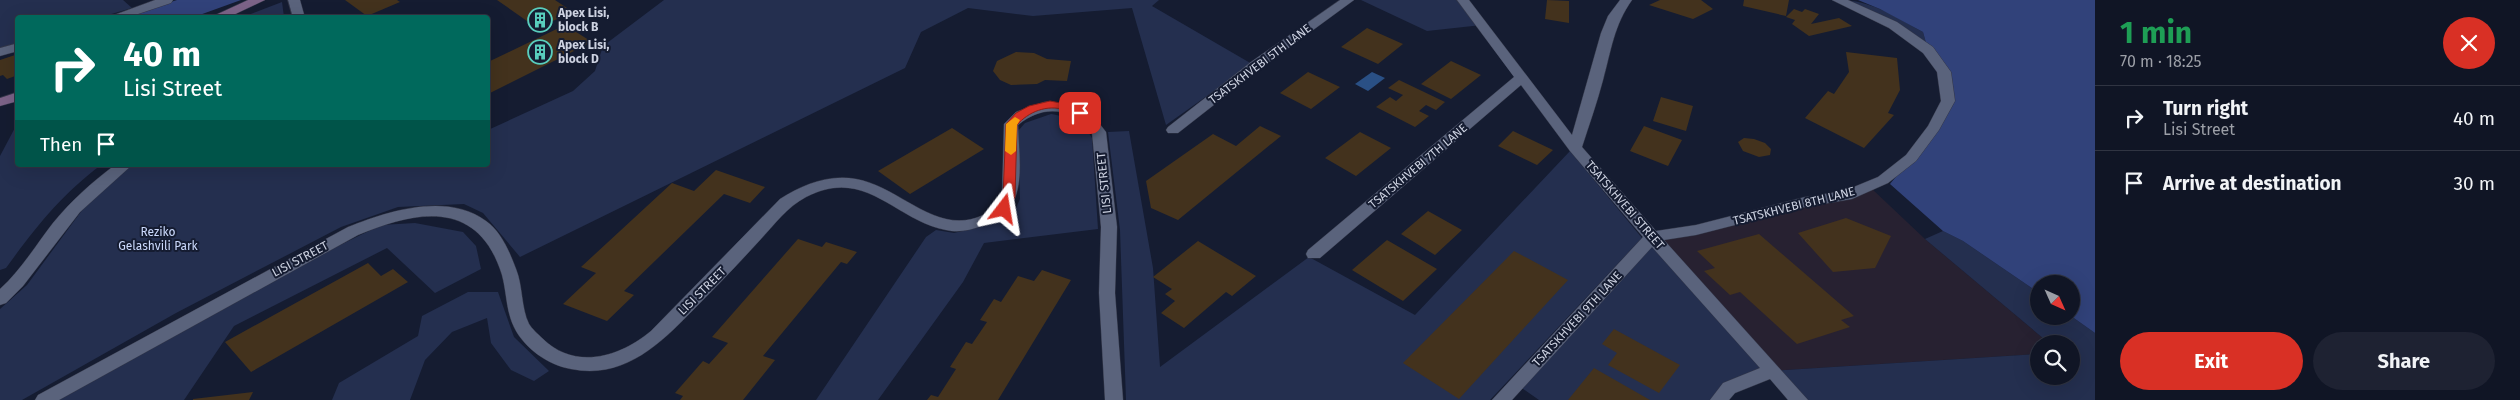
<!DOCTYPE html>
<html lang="en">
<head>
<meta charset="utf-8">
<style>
  :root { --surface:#101525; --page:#1e2232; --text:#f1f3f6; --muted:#9c9fa7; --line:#303442; --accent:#d93025 }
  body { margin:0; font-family:"Fira Sans",sans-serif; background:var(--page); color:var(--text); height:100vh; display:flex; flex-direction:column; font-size:19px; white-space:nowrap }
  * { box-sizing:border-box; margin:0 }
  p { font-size:16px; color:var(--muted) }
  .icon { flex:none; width:28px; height:28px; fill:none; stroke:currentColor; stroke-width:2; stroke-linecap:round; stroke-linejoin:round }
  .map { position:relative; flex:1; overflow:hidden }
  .details { display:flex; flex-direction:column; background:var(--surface); width:425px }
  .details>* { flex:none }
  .guide { position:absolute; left:15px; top:15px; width:475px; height:152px; border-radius:5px; box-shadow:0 5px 20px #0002,0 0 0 1px var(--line); background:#00695c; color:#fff; overflow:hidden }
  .needle { width:32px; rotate:135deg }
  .fabs { position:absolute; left:2030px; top:275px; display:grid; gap:10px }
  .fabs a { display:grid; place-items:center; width:50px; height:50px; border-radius:50%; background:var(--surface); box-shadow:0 5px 20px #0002,0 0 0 1px var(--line); font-size:25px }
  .pin { position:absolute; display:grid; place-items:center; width:42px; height:42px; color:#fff; margin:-21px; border-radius:10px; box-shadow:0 2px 8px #0006 }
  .me { position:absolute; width:55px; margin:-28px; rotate:14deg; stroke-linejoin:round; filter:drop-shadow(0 0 4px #0008) }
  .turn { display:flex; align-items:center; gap:18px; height:105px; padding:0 25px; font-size:22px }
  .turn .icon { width:65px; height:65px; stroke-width:2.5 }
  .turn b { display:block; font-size:35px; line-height:42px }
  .then { display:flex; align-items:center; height:48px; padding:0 25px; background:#0003; gap:10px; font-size:19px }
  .round { display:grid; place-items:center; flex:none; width:52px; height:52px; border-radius:26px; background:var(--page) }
  .headline { display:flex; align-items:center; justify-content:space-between; height:85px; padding:0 25px }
  h1 { font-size:30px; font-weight:700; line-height:38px; color:#1e9e55 }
  .primary-button { display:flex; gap:10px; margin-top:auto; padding:10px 25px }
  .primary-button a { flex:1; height:58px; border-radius:30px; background:var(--accent); color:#fff; font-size:20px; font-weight:700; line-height:58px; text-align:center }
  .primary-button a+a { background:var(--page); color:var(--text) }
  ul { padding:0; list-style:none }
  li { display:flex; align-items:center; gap:15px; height:65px; padding:0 25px; border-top:1px solid var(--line) }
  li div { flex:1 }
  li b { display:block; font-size:19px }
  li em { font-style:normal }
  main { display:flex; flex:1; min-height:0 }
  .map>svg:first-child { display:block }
  .commercial { fill:#272131 }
  .green { fill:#242f4f }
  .forest { fill:#31427a }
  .water { fill:#2a5085 }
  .building { fill:#43321d }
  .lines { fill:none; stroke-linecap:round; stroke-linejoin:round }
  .minor-casing { stroke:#333748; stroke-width:1 }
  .secondary-casing { stroke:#333748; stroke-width:1 }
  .minor { fill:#5a637c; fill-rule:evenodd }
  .secondary { fill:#7c6388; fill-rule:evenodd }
  .route { fill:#d93025; stroke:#8d1f18 }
  .slow { fill:#f59e0b }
  .labels { text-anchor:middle; stroke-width:4; stroke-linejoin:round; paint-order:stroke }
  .poi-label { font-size:12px; font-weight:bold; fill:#cdd2e1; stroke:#151c31; text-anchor:start }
  .street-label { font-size:12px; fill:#cdd2e1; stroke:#151c31 }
  .park-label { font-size:12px; fill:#ccdafd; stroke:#151c31 }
</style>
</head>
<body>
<main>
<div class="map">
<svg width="2095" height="400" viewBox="0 0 2095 400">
  <rect width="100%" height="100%" fill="#151c31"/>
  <path class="commercial" d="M1871 188 1925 239 2050 344H2039V354L1772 371 1652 237Z"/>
  <path class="green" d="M0 0H123L132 8 101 17 18 18 17 43 0 48Z
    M664 0H1159L1152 6 1252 64 1166 125 1132 8 1033 16 968 8 921 32 905 68 520 257 483 213 464 204 398 207 341 227 176 313 22 400H0V309L27 285 91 198 131 165H488V130L573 91 595 71 603 46Z
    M1361 0H1463L1482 25 1427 31Z
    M1838 0C1872 0 1893 16 1923 32L1928 50 1893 25Z
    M282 2 284 17H243Z
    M1051 114C1068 117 1084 123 1092 138L1098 229 984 243 963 282 878 400H816L926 237 936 230 954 233 996 223 1014 212 1020 199 1018 131 1025 123Z
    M17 124 18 165H101C61 195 35 228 6 268L0 270V156Z
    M1129 131 1153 268 1160 367 1309 257 1415 315 1570 151 1642 238 1490 400H1126L1120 230 1108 132Z
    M415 223 463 232 476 246 481 269 435 293 387 248 234 326 184 400H57L297 266 381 225Z
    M1943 231 1963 241 2039 293V316H2071L2095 333V400H1799L1771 371 1719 400H1539L1516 384 1652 237 1772 371 2039 354V376H2071V344H2050L1925 239Z
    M468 292H498L514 337 549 371 534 381 511 370 491 343 487 318 452 332 425 360 410 400H332L339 383 418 336 422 316Z"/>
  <path class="forest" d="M177 0H241L194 17 120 18Z
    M1858 0H2095V333L2071 316V284H2039V293L1963 241 1943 231 1890 184 1911 158 1948 101 1944 72 1928 50 1923 32 1880 9Z"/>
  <path class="water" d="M1372 72 1385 78 1368 91 1355 84Z"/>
  <path class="building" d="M345 0H397L400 2 367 16Z
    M497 0H555L573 12 537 28Z
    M1547 0 1569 1V23L1545 19Z
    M1660 0H1701L1713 9 1693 19 1649 5Z
    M1744 0H1789L1786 16 1743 6Z
    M1794 9 1802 12 1805 9 1819 14 1811 24 1839 18 1852 26 1809 36 1792 24 1795 20 1786 17Z
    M565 25 592 42 488 94V62Z
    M1367 28 1403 44 1378 64 1341 47Z
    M1016 52 1034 53 1047 59 1071 61 1067 81 1045 80 1037 84 1011 85 1000 80 993 71 997 61Z
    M1846 52 1897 58 1900 90 1888 113 1894 115 1864 148 1805 118 1828 91 1834 94 1849 72Z
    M18 54V75L7 79 3 75 0 76V60Z
    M1451 61 1481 75 1451 99 1421 84Z
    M1308 72 1340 87 1311 109 1280 93Z
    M1399 80 1445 102 1436 110 1426 105 1419 111 1429 116 1415 127 1376 107 1390 97 1396 101 1403 95 1388 88Z
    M1661 97 1693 106 1686 131 1653 121Z
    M1260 126 1281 136 1178 220 1151 208 1146 181 1213 134 1236 146Z
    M1644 126 1682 140 1668 166 1630 151Z
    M952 128 984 149 910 194 878 171Z
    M1513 131 1553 150 1537 165 1498 146Z
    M1360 132 1391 148 1356 176 1325 158Z
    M1744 138 1754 139 1765 143 1771 149 1770 155 1759 157 1743 151 1738 142Z
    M716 170 765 187 750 203 724 194 624 291 634 295 607 321 563 304 596 273 581 267 672 183 694 191Z
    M1428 211 1462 230 1435 255 1401 234Z
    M1846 218 1891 236 1875 268 1833 272 1798 233Z
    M1759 234 1854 316 1841 320 1850 327 1797 344 1740 292 1730 295 1704 271 1715 268 1697 251Z
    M798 239 822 247 826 242 857 252 847 264 841 262 763 356 775 360 743 400H680L683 396 675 393 703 361 709 364 728 343 712 337Z
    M1387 240 1437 269 1403 301 1352 270Z
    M1198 241 1256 276 1232 296 1226 292 1184 328 1161 313 1175 301 1165 294 1172 289 1153 277Z
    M1514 251 1568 280 1459 399 1403 363Z
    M368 263 381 276 393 269 408 282 251 372 225 342Z
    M1042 270 1071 280 998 400H927L931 395 938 397 956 369 950 367 966 342 972 344 987 322 980 320 994 299 1001 302 1018 276 1034 281Z
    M1614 329 1680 365 1659 393 1608 365 1617 353 1602 344Z
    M1594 368 1650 400H1568Z
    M253 392 249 400H193V399Z"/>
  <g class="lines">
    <g class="minor-casing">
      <path id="minor" d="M155 0H173L171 3 126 18H106Z
        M288 0H300L305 18H293Z
        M1340 0H1354L1261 68 1178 133H1168L1166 130 1168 127 1251 62Z
        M1457 0H1469L1572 135 1601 33 1608 16 1620 0H1632C1614 25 1611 51 1603 80 1597 103 1589 125 1582 147L1656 231 1696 225 1805 197 1844 191 1878 177 1906 155 1928 126 1941 101 1937 72 1923 53 1889 28 1832 0H1848L1897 22 1933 47 1951 72 1955 101 1939 130 1916 161 1888 183 1852 199 1805 207 1696 235 1664 240 1808 400H1788L1770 379 1735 393 1729 400H1710L1723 383 1760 368 1652 247 1512 400H1492L1643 237 1570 151 1521 85 1320 258H1308L1306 254 1308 250 1514 77Z
        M18 43V51L0 56V48Z
        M1045 102 1069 104 1085 110 1095 118 1106 132 1117 227 1115 293 1123 400H1105L1099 293 1101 227 1092 133C1072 107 1043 104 1018 125 1019 164 1030 213 982 226 970 230 959 233 946 230 894 220 866 166 806 197 787 207 774 225 760 240 739 263 718 285 696 307 662 342 625 380 571 369 548 365 524 348 514 327 505 309 507 287 500 269 475 199 415 211 358 235L59 400H35L38 395 348 227C388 211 447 192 486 221 501 231 510 253 516 269 523 286 521 308 529 324 532 329 538 334 542 338 575 371 620 357 651 331L780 199C802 185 828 174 856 179 901 187 937 237 983 215 991 211 999 206 1002 197L1004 124 1016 112Z
        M115 165H132L80 212 23 286 6 303 0 305V289C21 270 36 245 53 223 71 201 92 182 115 165Z"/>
    </g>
    <g class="secondary-casing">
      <path id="secondary" d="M248 0H265L227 18H209Z
        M18 92V101L0 106V98Z"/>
    </g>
    <use href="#minor" class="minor"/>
    <use href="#secondary" class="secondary"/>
  </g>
  <path class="route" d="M1050 101 1071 105 1085 113 1080 116C1075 115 1070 111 1065 110 1047 104 1028 112 1017 125L1015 197 1008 212H999L998 209 1003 197 1006 124 1016 113 1029 106Z"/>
  <path class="slow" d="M1015 117 1020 120 1017 125 1016 151 1011 155 1005 151 1006 124Z"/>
  <defs>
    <g id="building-ring" transform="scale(1.25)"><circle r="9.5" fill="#151c31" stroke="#59cebe" stroke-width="1.5"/><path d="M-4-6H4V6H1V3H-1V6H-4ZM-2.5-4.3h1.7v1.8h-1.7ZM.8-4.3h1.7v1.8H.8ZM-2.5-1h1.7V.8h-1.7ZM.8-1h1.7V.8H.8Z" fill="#59cebe"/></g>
  </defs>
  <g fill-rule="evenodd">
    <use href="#building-ring" x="540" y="20"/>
    <use href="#building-ring" x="540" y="52"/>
  </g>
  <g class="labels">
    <g class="poi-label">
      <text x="558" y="17">Apex Lisi,<tspan x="558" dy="14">block B</tspan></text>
      <text x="558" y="49">Apex Lisi,<tspan x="558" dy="14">block D</tspan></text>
    </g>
    <g class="street-label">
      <text transform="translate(1260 64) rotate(-37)" y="4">TSATSKHVEBI 5TH LANE</text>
      <text transform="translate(1418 166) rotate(-40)" y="4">TSATSKHVEBI 7TH LANE</text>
      <text transform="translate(1104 183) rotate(-96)" y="4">LISI STREET</text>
      <text transform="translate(1625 205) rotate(49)" y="4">TSATSKHVEBI STREET</text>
      <text transform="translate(1794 206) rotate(-14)" y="4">TSATSKHVEBI 8TH LANE</text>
      <text transform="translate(300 259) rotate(-28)" y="4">LISI STREET</text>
      <text transform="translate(702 291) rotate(-45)" y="4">LISI STREET</text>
      <text transform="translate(1577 319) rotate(-47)" y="4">TSATSKHVEBI 9TH LANE</text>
    </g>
    <g class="park-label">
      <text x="158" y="236">Reziko<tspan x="158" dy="14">Gelashvili Park</tspan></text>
    </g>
  </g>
</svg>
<div class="fabs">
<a><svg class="needle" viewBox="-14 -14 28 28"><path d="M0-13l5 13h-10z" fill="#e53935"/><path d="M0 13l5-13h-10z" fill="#9c9fa7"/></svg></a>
<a><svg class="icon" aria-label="search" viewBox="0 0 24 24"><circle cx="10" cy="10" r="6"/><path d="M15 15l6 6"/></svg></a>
</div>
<div class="pin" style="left:1080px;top:113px;background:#d93025"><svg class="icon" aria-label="arrive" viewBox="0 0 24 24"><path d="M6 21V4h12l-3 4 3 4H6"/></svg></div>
<svg class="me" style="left:1004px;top:209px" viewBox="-20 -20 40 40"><path d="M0-17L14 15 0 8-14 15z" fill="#d93025" stroke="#fff" stroke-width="4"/></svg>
<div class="guide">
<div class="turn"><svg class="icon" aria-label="right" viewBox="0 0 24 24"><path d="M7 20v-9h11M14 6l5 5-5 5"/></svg><div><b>40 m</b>Lisi Street</div></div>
<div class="then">Then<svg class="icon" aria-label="arrive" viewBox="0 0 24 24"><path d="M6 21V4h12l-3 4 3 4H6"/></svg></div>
</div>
</div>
<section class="details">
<div class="headline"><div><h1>1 min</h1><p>70 m · 18:25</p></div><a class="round" style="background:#d93025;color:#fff"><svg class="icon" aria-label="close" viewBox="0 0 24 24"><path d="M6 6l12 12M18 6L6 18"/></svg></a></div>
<ul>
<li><svg class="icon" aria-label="right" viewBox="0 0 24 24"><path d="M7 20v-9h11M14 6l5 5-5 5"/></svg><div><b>Turn right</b><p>Lisi Street</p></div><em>40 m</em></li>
<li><svg class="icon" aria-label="arrive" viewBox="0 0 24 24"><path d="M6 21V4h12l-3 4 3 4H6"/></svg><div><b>Arrive at destination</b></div><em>30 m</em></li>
</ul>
<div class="primary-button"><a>Exit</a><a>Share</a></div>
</section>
</main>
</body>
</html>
